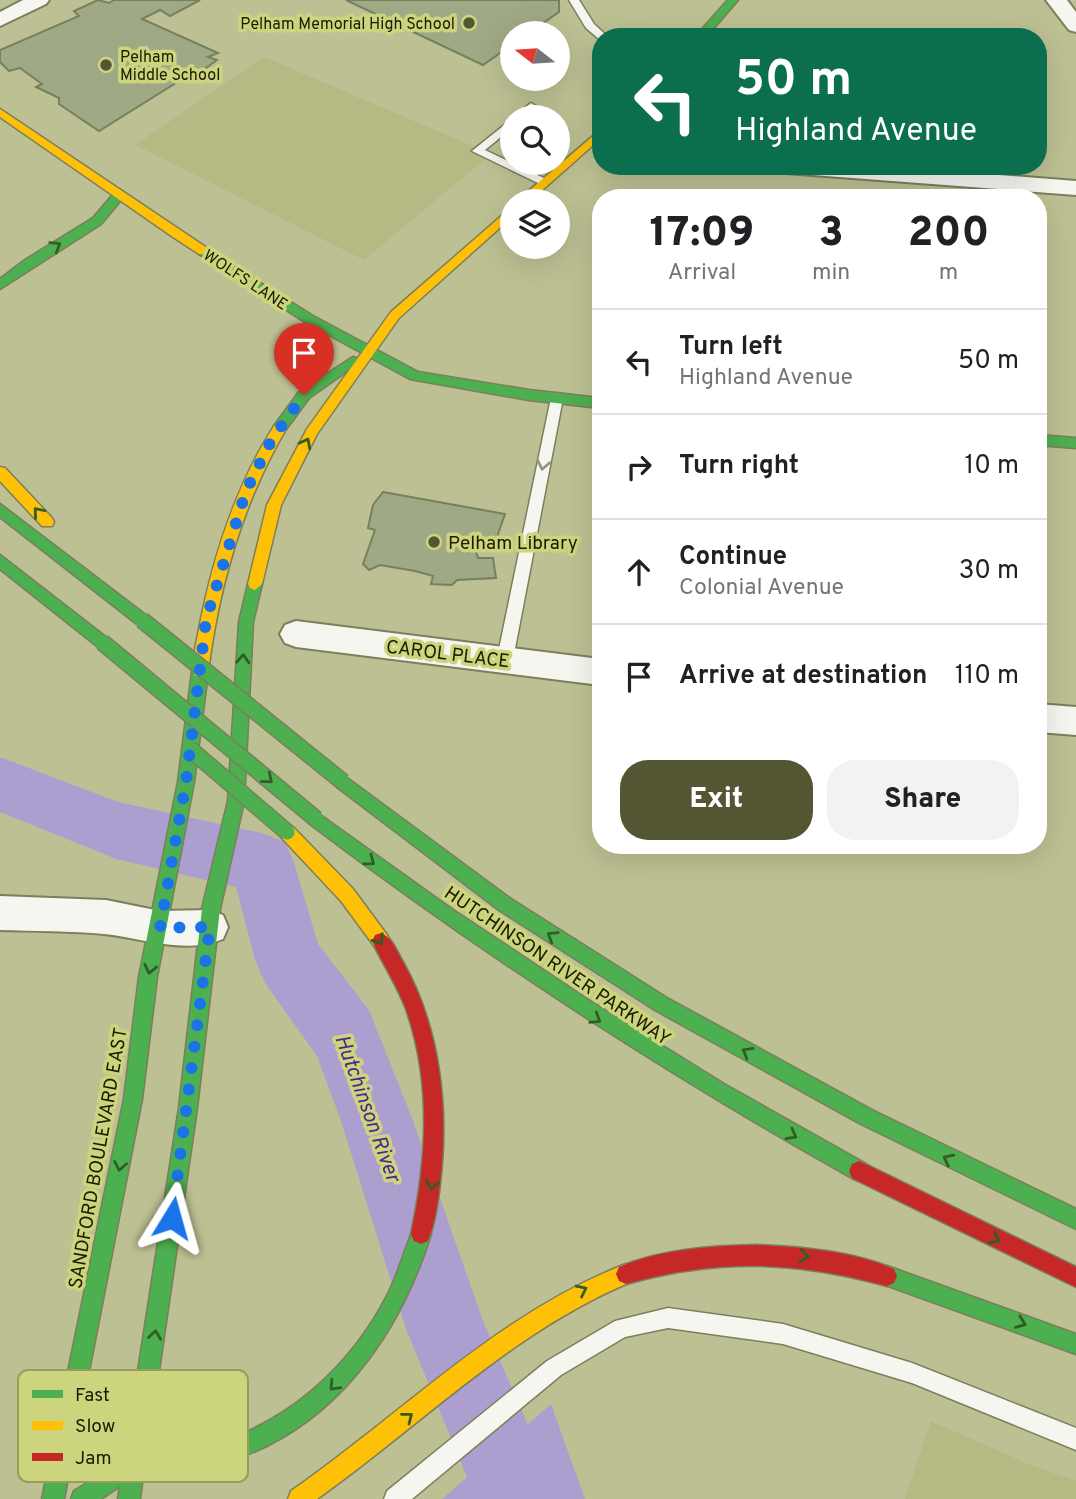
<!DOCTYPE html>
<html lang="en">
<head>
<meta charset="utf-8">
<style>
  :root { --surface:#fff; --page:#f2f2f2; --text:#202124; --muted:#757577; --line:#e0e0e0; --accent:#545533 }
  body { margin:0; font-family:Overpass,sans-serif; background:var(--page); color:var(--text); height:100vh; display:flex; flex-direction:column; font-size:26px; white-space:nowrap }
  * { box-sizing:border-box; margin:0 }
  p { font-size:23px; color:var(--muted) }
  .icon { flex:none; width:38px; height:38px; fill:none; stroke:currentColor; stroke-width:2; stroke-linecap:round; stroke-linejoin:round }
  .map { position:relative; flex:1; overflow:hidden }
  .details { position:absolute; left:592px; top:189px; width:455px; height:665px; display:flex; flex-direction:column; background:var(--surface); border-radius:28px; box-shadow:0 7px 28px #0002 }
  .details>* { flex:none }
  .banner { position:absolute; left:592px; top:28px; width:455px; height:147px; border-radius:28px; box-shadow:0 7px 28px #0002; background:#0b6e4f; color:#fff; overflow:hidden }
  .needle { width:46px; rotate:287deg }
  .tools { position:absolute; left:500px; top:21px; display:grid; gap:14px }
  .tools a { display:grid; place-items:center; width:70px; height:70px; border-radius:50%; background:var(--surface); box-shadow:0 7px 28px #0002; font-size:35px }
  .pin { position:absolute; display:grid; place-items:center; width:60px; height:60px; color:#fff; margin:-72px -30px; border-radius:50% 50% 50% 0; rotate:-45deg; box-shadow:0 0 7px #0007 }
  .pin .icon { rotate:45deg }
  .me { position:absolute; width:77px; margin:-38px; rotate:8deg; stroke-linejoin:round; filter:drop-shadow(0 0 5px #0008) }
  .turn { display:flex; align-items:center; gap:24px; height:147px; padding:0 28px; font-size:32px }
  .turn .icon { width:91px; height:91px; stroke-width:2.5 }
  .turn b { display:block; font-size:49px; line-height:60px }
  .eta { display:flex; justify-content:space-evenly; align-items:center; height:119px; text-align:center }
  .eta b { font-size:42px; font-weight:800; line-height:49px }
  .button { display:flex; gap:14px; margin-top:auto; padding:14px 28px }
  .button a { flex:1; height:80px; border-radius:28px; background:var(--accent); color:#fff; font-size:28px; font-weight:800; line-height:80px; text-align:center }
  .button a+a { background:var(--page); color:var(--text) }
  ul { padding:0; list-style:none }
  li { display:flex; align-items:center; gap:21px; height:105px; padding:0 28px; border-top:2px solid var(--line) }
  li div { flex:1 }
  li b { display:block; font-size:26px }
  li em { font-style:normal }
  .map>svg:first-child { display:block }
  .green { fill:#b5b983 }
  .water { fill:#ac9fd0 }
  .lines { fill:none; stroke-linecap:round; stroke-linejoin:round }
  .river { fill:#ac9fd0; fill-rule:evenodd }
  .building { fill:#a0a986; stroke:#77805d; stroke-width:2 }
  .lane-casing { stroke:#7c7e5c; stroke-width:3 }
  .street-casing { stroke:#7c7e5c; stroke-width:4 }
  .fast-casing { stroke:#7c7e5c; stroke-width:3 }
  .slow-casing { stroke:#7c7e5c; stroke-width:3 }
  .jam-casing { stroke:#7c7e5c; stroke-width:3 }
  .lane { fill:#f5f6ef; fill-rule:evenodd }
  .street { fill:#f5f6ef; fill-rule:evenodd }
  .fast { fill:#4caf50; fill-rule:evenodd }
  .slow { fill:#ffc107; fill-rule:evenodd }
  .jam { fill:#c62828; fill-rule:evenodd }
  .fast-bridge-casing { stroke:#7c7e5c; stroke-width:18; stroke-linecap:butt }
  .fast-bridge { stroke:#4caf50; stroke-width:15 }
  .oneway { stroke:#315e24 }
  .oneway2 { stroke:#939483 }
  .route { stroke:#1a73e8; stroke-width:12; stroke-dasharray:0 21.6 }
  .poi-dot { fill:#545533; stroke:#cdd47e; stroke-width:2.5 }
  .labels { text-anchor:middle; stroke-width:7; stroke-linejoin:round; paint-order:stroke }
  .far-poi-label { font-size:16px; fill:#1b1c00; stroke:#cdd47e; text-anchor:end }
  .far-street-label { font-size:16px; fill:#1b1c00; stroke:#cdd47e }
  .poi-label { font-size:19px; fill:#1b1c00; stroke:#cdd47e; text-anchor:start }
  .street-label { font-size:19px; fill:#1b1c00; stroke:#cdd47e }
  .water-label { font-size:21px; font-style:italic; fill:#49288e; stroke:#cdd47e }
  .key { fill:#cdd47e; stroke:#989d58; stroke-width:2 }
  .key-label { font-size:19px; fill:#1b1c00 }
</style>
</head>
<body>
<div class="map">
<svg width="1076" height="1499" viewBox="0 0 1076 1499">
  <rect width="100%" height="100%" fill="#bdc092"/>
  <path class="green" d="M264 57 491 154 364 260 135 145Z
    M931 1421 1028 1464 1076 1481V1499H905Z"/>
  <path class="water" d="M551 1404 585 1499H442Z"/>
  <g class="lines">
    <path class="river" d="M0 757 118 802 262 833 285 842 294 863 318 944 369 1010 412 1118 483 1321 560 1499H476L406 1329 340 1118 317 1056 265 983 255 960 236 887 116 859 0 812Z"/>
  </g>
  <path class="building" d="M98 0 109 3 114 0H200L170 16 160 10 142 19 218 53 208 57 217 60 192 78 184 72 174 78 179 81 99 131 59 104V98L36 87 42 84 20 68 9 71 0 62V50L79 16 74 11Z
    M346 0H559V12L529 33H513V44L483 65Z
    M383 492 505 514 498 534V551H476L478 558H493L496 578 457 580 452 585 431 584 433 576 415 571 380 565 369 570 363 564 375 530 368 528 373 505Z"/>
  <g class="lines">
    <g class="lane-casing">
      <path id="lane" d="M569 0H579L594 24 608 37H600L599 39 586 28Z
        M531 103 536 106 524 117H513Z
        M513 118V127L485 150 548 180V184H540L472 151Z
        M557 393 563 398 513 659 510 663H500L497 659 551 398Z
        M668 1308 783 1324 912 1363 1076 1428V1450L912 1383 783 1344 668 1328 625 1337 561 1375 412 1499H384L387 1491 547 1361 615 1321Z"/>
    </g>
    <g class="street-casing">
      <path id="street" d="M23 0H49L46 4 0 26V12Z
        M1046 0H1067L1076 12V32L1069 30Z
        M774 166H885L1076 181V195L786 173 778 171Z
        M296 621 600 659V685L296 647 285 643 280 634 285 625Z
        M1038 704 1076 707V735L1038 732Z
        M0 896 106 900 160 911 210 910 223 915 228 927 223 939C183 955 144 938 104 934 70 931 35 931 0 930Z"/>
    </g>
    <g class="fast-casing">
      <path id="fast" d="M728 0H738L706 37H695Z
        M120 190 126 194 101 224 0 289V279L25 260 93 218 116 191Z
        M203 247 313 316 418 372 529 390 600 398V408L529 400 410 379 305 322 199 254V248Z
        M353 357 357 358V364L309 398 284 432H274V426L299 392Z
        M1038 435 1076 438V448L1038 445Z
        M0 504 147 616 149 620 147 624H137L0 517Z
        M0 555 107 638 109 642 107 646H97L0 569Z
        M255 578 262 584 253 622 244 801 220 909 197 1108 147 1453C165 1451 182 1451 200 1447 283 1429 351 1368 389 1292 399 1271 405 1249 414 1227L421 1224 428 1227 431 1234C398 1338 332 1431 223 1463 209 1467 195 1471 181 1472 168 1474 156 1473 143 1475L140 1499H118L120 1486 101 1499H71L74 1491 124 1461 179 1108 202 909 228 801 239 622 248 584Z
        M200 666 205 668 208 672 194 782 157 977 142 1099 64 1499H42L124 1099 139 977 178 782 192 672 195 668Z
        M343 775 511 899 667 998 872 1110 1076 1209V1229L859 1123 655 1010 499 910 337 787 335 782 337 777Z
        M316 812 453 910 587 999 724 1084 866 1164 869 1171 866 1178 859 1181 852 1178C663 1072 483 955 310 824L308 819 310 814Z
        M887 1266 1076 1334V1354L880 1283 877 1276 880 1269Z"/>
    </g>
    <g class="slow-casing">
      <path id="slow" d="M0 109 207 248V254H199L173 237 0 117Z
        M600 130V139L530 201H517Z
        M513 206V216L399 318 317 434 281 505 262 584 255 590 250 588 248 584 267 505 307 429 391 312Z
        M279 424 286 429C242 504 219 586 208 672L205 676H195C190 665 196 646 198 634 212 560 234 489 274 426Z
        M0 467 5 468 52 518 54 522 52 526H42L0 481Z
        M287 825 293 827 353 889 387 935 390 941 387 947 381 949 375 947 341 901 281 837 279 832 281 827Z
        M626 1264 633 1267 636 1274 633 1281C512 1331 423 1424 317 1499H288L291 1491C402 1414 499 1313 626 1264Z"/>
    </g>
    <g class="jam-casing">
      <path id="jam" d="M381 933C392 937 397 952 403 962 440 1028 449 1108 440 1183 438 1202 435 1223 428 1241L421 1244 414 1241 411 1234C427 1159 432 1083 406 1009 397 985 383 964 372 941L375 935Z
        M859 1161 1076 1267V1287L852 1178 849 1171 852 1164Z
        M756 1245C802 1247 851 1251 894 1269L897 1276 894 1283 887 1286C796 1261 718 1258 626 1284L619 1281 616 1274 619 1267C662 1249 711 1246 756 1245Z"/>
    </g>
    <use href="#lane" class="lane"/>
    <use href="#street" class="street"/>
    <use href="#fast" class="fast"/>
    <use href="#slow" class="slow"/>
    <use href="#jam" class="jam"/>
    <g class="fast-bridge-casing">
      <path id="fast-bridge" d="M142 620 343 782
        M102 642 316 819
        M190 749 287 832"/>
    </g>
    <use href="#fast-bridge" class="fast-bridge"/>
  </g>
  <defs><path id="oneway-chevron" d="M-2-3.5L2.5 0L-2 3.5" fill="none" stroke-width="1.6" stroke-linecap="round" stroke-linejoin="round" transform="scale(1.75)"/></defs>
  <g class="oneway">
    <use href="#oneway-chevron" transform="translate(56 246) rotate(-32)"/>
    <use href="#oneway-chevron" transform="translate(306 443) rotate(-62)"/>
    <use href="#oneway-chevron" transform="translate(38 512) rotate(-130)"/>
    <use href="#oneway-chevron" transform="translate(243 659) rotate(-87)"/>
    <use href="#oneway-chevron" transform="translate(268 779) rotate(40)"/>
    <use href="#oneway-chevron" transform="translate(370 861) rotate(37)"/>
    <use href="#oneway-chevron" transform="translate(552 936) rotate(-148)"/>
    <use href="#oneway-chevron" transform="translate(379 940) rotate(57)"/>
    <use href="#oneway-chevron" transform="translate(150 969) rotate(102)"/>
    <use href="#oneway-chevron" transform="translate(596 1019) rotate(32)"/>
    <use href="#oneway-chevron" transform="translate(747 1052) rotate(-150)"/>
    <use href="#oneway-chevron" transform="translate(792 1135) rotate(29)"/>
    <use href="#oneway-chevron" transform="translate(948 1159) rotate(-153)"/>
    <use href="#oneway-chevron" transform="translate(120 1166) rotate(101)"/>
    <use href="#oneway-chevron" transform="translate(432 1185) rotate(97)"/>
    <use href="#oneway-chevron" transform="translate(995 1239) rotate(26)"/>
    <use href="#oneway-chevron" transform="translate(804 1256) rotate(7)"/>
    <use href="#oneway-chevron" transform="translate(582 1290) rotate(-26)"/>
    <use href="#oneway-chevron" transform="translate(1021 1323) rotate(21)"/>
    <use href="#oneway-chevron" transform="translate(155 1335) rotate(-82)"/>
    <use href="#oneway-chevron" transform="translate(334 1386) rotate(133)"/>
    <use href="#oneway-chevron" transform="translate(408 1417) rotate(-38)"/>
  </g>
  <use class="oneway2" href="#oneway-chevron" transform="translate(543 465) rotate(101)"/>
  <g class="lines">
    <path class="route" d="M172 1218 210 927 160 928 186 782 206 620 246 491 272 439 304 395"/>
  </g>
  <g class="poi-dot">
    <circle cx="469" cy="23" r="7"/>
    <circle cx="106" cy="65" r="7"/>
    <circle cx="434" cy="542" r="7"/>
  </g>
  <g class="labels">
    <g class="far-poi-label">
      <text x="455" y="29">Pelham Memorial High School</text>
      <text x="120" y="62" text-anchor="start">Pelham<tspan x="120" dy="18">Middle School</tspan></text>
    </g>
    <g class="far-street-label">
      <text transform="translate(246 279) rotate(33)" y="6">WOLFS LANE</text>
    </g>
    <g class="poi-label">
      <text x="448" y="549">Pelham Library</text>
    </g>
    <g class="street-label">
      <text transform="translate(448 653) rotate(7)" y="7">CAROL PLACE</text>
      <text transform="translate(558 965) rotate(34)" y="7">HUTCHINSON RIVER PARKWAY</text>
      <text transform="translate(97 1158) rotate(-80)" y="7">SANDFORD BOULEVARD EAST</text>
    </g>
    <g class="water-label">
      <text transform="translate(368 1108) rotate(70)" y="7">Hutchinson River</text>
    </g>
  </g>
  <rect x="18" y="1370" width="230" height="112" rx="10" class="key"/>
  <rect x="32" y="1390" width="31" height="8" fill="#4caf50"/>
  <rect x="32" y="1421" width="31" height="9" fill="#ffc107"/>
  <rect x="32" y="1453" width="31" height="8" fill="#c62828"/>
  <g class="key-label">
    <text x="75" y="1401">Fast</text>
    <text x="75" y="1432">Slow</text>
    <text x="75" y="1464">Jam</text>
  </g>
</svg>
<div class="tools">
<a><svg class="needle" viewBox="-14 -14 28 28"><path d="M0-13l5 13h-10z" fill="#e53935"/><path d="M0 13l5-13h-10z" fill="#757577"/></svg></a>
<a><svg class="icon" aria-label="search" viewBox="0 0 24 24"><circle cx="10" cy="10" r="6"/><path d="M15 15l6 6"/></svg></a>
<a><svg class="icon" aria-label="layers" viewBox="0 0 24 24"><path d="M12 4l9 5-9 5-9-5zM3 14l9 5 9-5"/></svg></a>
</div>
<div class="pin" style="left:304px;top:395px;background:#d93025"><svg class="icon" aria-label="arrive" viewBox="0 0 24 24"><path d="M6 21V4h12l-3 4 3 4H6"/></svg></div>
<svg class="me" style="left:172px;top:1218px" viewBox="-20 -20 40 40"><path d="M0-17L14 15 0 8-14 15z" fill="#1a73e8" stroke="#fff" stroke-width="4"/></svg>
<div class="banner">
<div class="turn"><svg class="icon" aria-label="left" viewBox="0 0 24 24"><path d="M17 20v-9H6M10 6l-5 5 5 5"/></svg><div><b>50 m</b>Highland Avenue</div></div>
</div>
<section class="details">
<div class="eta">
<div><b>17:09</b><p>Arrival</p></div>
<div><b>3</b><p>min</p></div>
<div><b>200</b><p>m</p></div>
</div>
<ul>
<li><svg class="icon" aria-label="left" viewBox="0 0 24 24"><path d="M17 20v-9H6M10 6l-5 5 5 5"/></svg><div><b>Turn left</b><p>Highland Avenue</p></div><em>50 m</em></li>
<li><svg class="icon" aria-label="right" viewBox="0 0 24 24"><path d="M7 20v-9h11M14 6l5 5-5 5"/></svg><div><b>Turn right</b></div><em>10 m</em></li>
<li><svg class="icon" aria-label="ahead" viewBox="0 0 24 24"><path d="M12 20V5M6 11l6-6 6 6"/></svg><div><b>Continue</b><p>Colonial Avenue</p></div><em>30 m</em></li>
<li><svg class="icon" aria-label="arrive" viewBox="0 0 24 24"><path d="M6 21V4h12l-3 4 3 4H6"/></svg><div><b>Arrive at destination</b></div><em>110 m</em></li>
</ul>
<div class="button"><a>Exit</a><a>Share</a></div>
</section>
</div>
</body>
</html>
